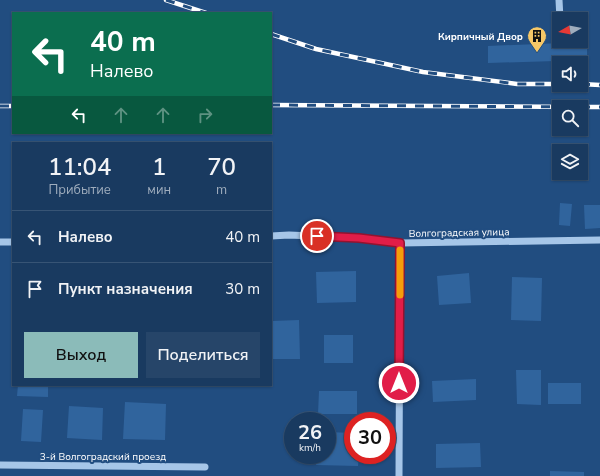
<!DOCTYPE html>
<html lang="ru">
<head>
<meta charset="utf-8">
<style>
  :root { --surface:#193a60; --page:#264569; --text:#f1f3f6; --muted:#9fadbd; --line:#375475; --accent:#8bbbb9 }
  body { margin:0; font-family:"Nunito Sans",sans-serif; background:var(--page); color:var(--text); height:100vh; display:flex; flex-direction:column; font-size:15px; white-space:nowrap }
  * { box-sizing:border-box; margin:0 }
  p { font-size:13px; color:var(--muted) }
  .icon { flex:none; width:22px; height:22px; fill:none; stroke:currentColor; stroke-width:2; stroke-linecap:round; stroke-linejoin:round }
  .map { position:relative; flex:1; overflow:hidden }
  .side { position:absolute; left:12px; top:142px; width:260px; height:244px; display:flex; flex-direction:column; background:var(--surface); border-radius:0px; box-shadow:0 1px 3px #0004,0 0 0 1px var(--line) }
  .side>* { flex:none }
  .banner { position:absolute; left:12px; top:12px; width:260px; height:122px; border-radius:0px; box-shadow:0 1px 3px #0004,0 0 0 1px var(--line); background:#0b6e4f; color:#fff; overflow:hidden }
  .needle { width:26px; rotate:261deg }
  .buttons { position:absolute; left:552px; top:12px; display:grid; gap:8px }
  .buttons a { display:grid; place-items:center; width:36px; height:36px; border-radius:0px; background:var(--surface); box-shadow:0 1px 3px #0004,0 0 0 1px var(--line); font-size:20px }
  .speed { position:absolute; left:284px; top:412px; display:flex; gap:8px; font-size:20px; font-weight:700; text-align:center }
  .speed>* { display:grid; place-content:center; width:52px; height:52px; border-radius:50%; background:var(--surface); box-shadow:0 1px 3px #0004,0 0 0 1px var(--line); line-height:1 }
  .speed small { font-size:10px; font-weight:400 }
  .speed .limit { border:6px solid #d22; background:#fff; color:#111 }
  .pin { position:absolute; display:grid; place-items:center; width:34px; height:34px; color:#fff; margin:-17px; border:2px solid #fff; border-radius:50%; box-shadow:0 1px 4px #0007 }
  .me { position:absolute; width:44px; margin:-22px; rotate:0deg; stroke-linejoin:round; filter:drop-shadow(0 0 3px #0008) }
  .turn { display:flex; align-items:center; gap:14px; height:84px; padding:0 12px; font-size:18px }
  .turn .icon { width:52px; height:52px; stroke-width:2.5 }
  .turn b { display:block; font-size:28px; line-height:34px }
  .lanes { display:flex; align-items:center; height:38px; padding:0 12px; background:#0003; justify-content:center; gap:20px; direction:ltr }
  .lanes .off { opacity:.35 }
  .eta { display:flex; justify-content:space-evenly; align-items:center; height:68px; text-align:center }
  .eta b { font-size:24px; font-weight:600; line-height:28px }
  .action { display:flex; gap:8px; margin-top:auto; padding:8px 12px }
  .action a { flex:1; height:46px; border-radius:0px; background:var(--accent); color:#111; font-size:16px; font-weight:600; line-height:46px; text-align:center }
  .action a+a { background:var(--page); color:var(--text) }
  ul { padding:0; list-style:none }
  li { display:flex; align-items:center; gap:12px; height:52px; padding:0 12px; border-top:1px solid var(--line) }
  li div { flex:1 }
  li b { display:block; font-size:15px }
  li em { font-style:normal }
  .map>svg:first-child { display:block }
  .building { fill:#30649d }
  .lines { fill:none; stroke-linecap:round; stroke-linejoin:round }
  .minor { stroke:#a6c6e8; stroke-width:7 }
  .rail-casing { stroke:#fff; stroke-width:4.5 }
  .rail { stroke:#214d80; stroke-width:3; stroke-dasharray:9; stroke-linecap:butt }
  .route-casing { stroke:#92132f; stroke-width:10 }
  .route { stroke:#e11d48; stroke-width:7 }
  .slow { stroke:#f59e0b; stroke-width:7 }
  .labels { text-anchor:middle; stroke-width:4; stroke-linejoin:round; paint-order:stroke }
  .poi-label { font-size:10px; font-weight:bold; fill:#fff; stroke:#214d80; text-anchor:end }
  .street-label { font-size:10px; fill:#fff; stroke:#214d80 }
</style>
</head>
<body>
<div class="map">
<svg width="600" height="476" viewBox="0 0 600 476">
  <rect width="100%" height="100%" fill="#214d80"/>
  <path class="building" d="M587 42V60L488 63V46Z
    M560 203 572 204 570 226 559 225Z
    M584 205H600V228L585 229Z
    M356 271V302L317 303 316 272Z
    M469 273 471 303 439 305 437 276Z
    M512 277 542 278 541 321 511 320Z
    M299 320 300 359H272V321Z
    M324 335H353V363H324Z
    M516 370H541V405L517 404Z
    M476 379V400L433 402 432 381Z
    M548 383H581V404H548Z
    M18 385H48V397L17 396Z
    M319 391H357V414H318Z
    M125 402 166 404 165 440 123 439Z
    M69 406 103 408 102 440 67 438Z
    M23 409 43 410 41 442 21 441Z
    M327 432 353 433V455H359L358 466 316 465V455H327Z
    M480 443 481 467 436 468V444Z
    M550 471 584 472V476H550Z"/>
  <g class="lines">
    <path class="minor" d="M559 0 560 19
      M271 236 289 235 359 238 400 243 600 240
      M0 242H13
      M0 465 205 467
      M399 476 400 243"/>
    <g class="rail-casing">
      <path id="rail" d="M166 0 206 13
        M271 34 316 49 423 72 517 84H559
        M581 84 600 85
        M271 105 580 107
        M0 106H13
        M581 107H600"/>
    </g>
    <use href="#rail" class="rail"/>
  </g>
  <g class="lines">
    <g class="route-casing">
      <path id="route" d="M317 236 359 238 400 243 399 383"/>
    </g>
    <use href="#route" class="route"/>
    <path class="slow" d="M400 295V250"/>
  </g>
  <defs>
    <g id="building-pin" transform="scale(1)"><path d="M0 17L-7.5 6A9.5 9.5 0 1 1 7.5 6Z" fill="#f5c767" stroke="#214d80"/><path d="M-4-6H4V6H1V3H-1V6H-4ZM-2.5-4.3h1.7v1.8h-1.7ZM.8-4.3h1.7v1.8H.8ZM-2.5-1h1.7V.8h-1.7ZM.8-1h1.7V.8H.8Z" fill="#111"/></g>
  </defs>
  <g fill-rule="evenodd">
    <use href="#building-pin" x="537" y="36"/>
  </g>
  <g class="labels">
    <g class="poi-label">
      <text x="523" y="40">Кирпичный Двор</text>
    </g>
    <g class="street-label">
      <text transform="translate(459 232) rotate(-1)" y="4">Волгоградская улица</text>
      <text x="103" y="460">3-й Волгоградский проезд</text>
    </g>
  </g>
</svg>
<div class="buttons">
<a><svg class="needle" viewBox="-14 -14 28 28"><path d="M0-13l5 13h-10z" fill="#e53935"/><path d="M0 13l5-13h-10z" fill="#9fadbd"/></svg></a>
<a><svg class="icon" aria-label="sound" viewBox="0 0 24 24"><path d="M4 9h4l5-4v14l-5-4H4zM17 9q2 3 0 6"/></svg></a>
<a><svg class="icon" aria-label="search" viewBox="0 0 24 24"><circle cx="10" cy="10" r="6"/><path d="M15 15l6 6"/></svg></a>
<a><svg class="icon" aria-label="layers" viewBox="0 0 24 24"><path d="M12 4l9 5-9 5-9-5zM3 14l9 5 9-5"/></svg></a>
</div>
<div class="speed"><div>26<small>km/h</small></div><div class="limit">30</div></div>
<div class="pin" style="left:317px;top:236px;background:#d93025"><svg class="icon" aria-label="arrive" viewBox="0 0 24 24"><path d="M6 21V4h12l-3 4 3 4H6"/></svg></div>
<svg class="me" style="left:399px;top:383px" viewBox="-20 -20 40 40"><circle r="17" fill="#e11d48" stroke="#fff" stroke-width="3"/><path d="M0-11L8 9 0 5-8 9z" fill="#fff"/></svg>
<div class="banner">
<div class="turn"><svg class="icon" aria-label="left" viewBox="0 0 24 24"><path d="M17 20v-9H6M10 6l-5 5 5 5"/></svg><div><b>40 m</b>Налево</div></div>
<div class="lanes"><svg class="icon" aria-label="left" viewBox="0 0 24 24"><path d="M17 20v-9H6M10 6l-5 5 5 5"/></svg><svg class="icon off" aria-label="ahead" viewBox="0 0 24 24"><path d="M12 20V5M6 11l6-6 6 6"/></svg><svg class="icon off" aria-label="ahead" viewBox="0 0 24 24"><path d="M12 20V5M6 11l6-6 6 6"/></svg><svg class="icon off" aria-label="right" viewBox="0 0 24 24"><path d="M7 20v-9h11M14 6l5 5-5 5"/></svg></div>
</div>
<section class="side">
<div class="eta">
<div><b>11:04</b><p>Прибытие</p></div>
<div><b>1</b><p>мин</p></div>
<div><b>70</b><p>m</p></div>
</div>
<ul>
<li><svg class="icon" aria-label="left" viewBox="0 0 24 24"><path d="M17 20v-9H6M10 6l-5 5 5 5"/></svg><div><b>Налево</b></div><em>40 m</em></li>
<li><svg class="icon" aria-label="arrive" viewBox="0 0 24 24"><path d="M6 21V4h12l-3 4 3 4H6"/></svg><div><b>Пункт назначения</b></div><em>30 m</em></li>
</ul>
<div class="action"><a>Выход</a><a>Поделиться</a></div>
</section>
</div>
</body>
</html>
